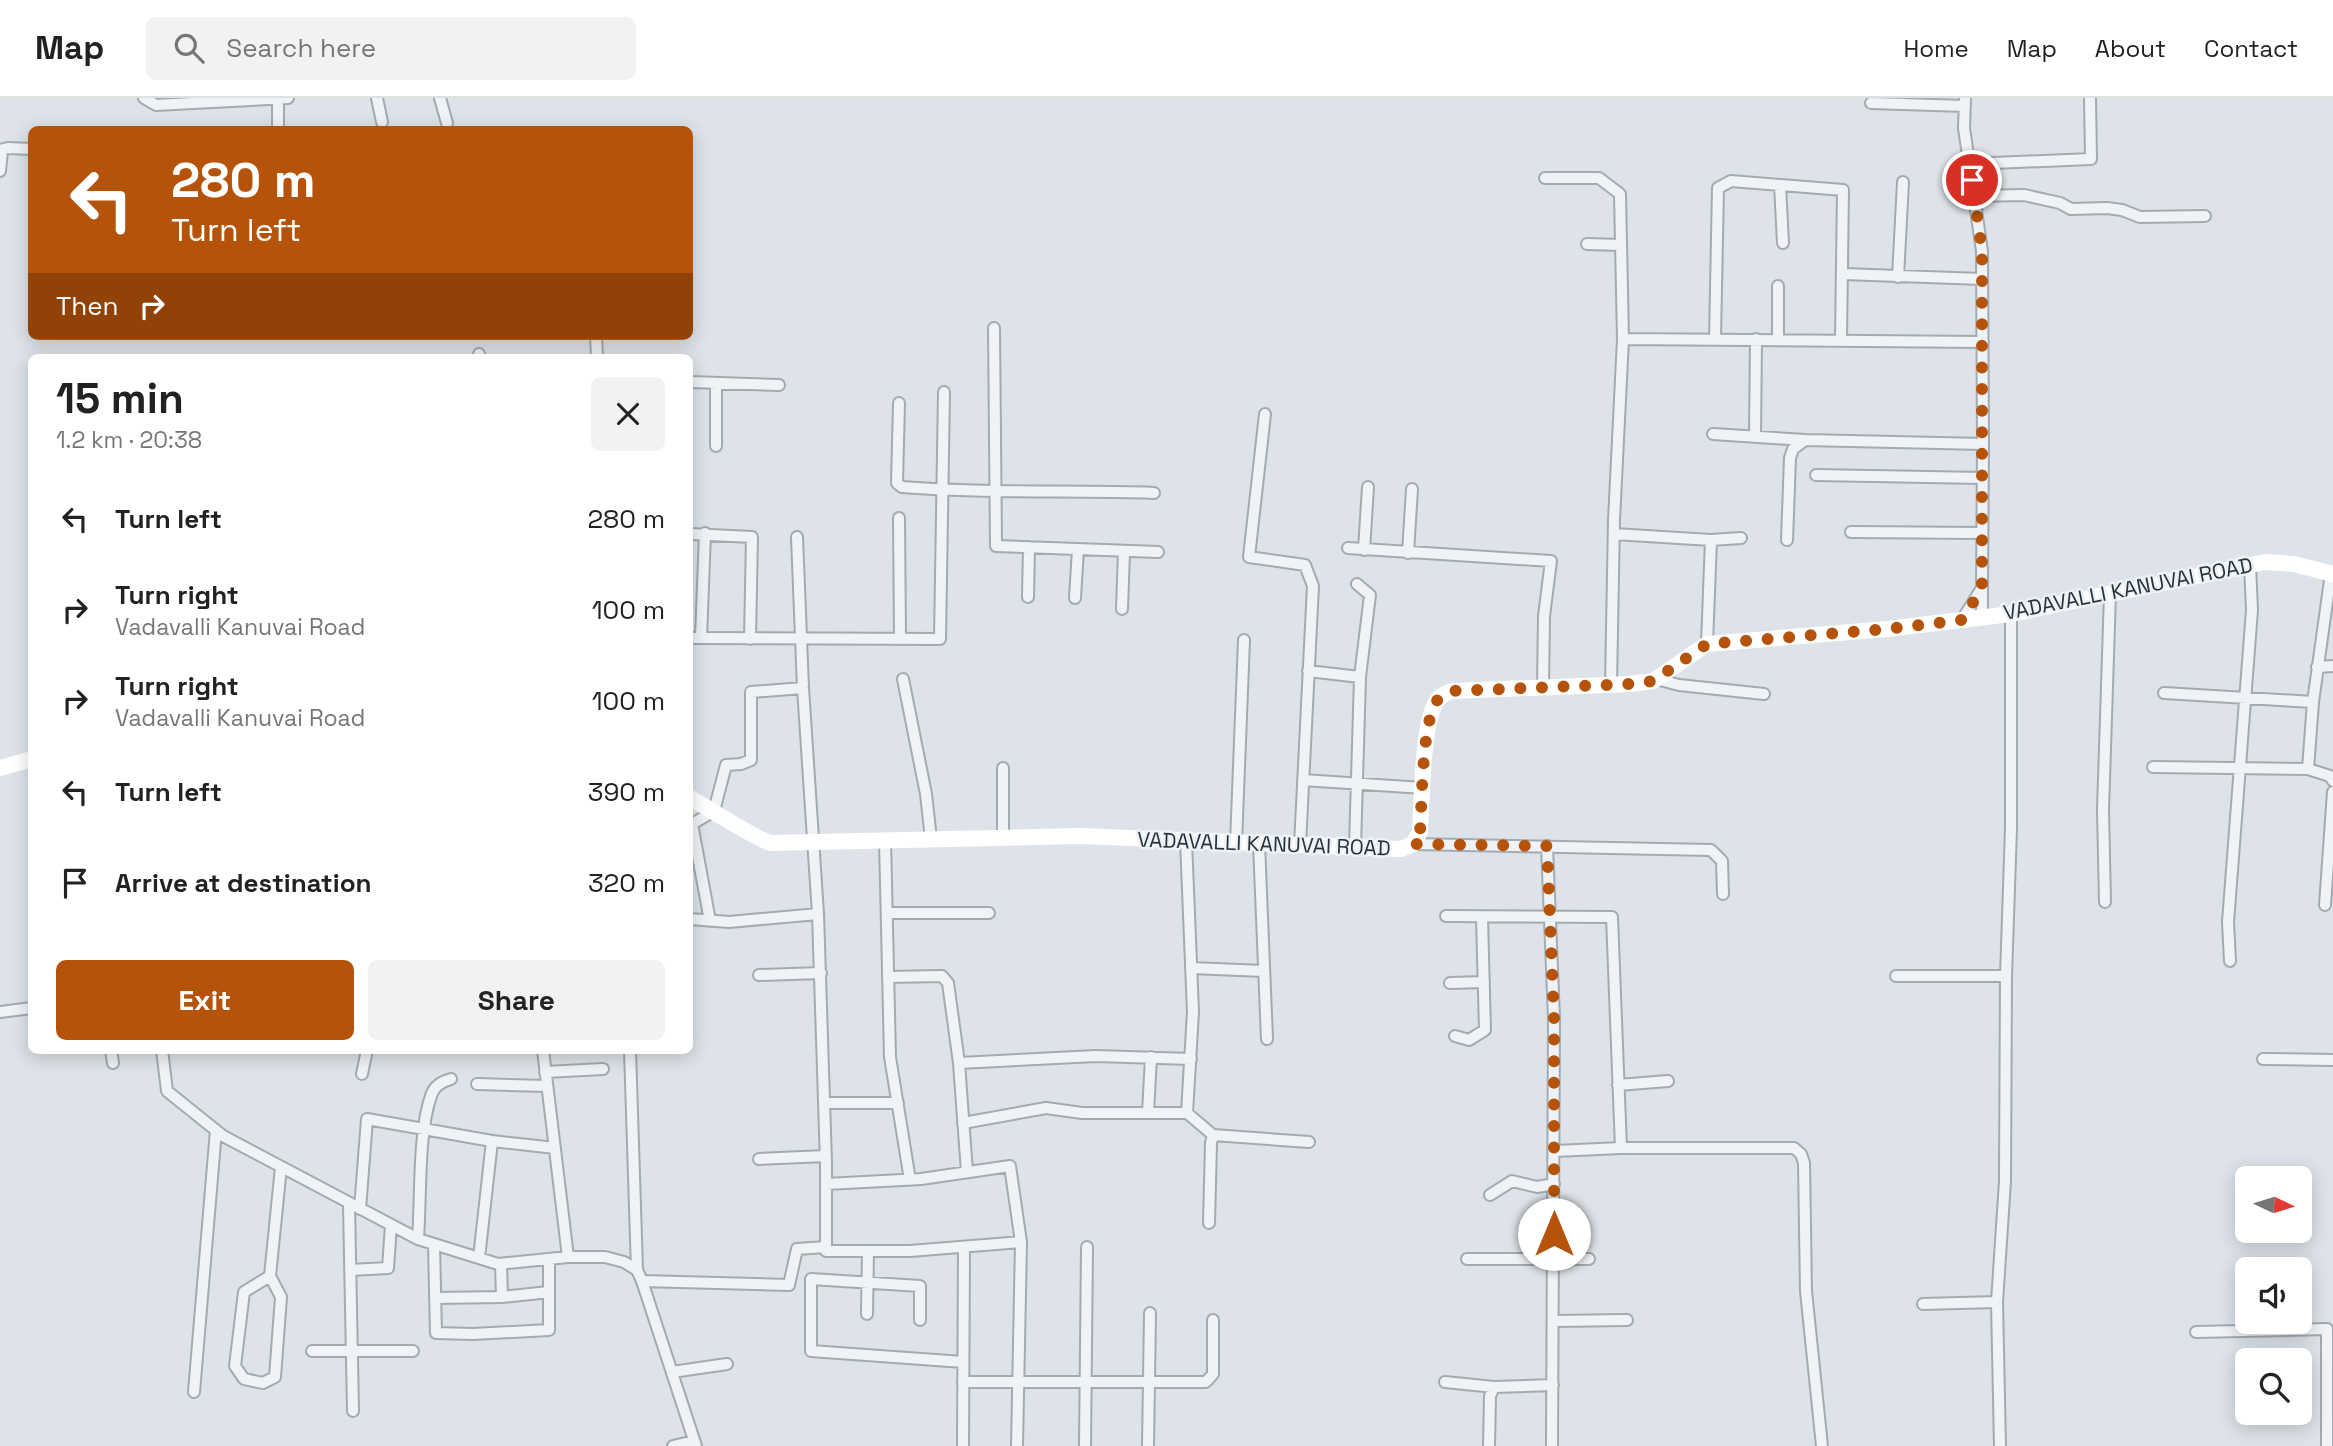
<!DOCTYPE html>
<html lang="en">
<head>
<meta charset="utf-8">
<style>
  :root { --surface:#fff; --page:#f2f2f2; --text:#222; --muted:#767676; --line:#e0e0e0; --accent:#b45309 }
  body { margin:0; font-family:"Space Grotesk",sans-serif; background:var(--page); color:var(--text); height:100vh; display:flex; flex-direction:column; font-size:26px; white-space:nowrap }
  * { box-sizing:border-box; margin:0 }
  p { font-size:23px; color:var(--muted) }
  .icon { flex:none; width:38px; height:38px; fill:none; stroke:currentColor; stroke-width:2; stroke-linecap:round; stroke-linejoin:round }
  .map { position:relative; flex:1; overflow:hidden }
  .details { position:absolute; left:28px; top:256px; width:665px; height:700px; display:flex; flex-direction:column; background:var(--surface); border-radius:10px; box-shadow:0 4px 18px #0003 }
  .details>* { flex:none }
  .hud { position:absolute; left:28px; top:28px; width:665px; height:214px; border-radius:10px; box-shadow:0 4px 18px #0003; background:#b45309; color:#fff; overflow:hidden }
  .needle { width:46px; rotate:94deg }
  .buttons { position:absolute; left:2235px; top:1068px; display:grid; gap:14px }
  .buttons a { display:grid; place-items:center; width:77px; height:77px; border-radius:10px; background:var(--surface); box-shadow:0 4px 18px #0003; font-size:35px }
  .pin { position:absolute; display:grid; place-items:center; width:60px; height:60px; color:#fff; margin:-30px; border:4px solid #fff; border-radius:50%; box-shadow:0 2px 7px #0007 }
  .me { position:absolute; width:77px; margin:-38px; rotate:0deg; stroke-linejoin:round; filter:drop-shadow(0 0 5px #0008) }
  .turn { display:flex; align-items:center; gap:24px; height:147px; padding:0 28px; font-size:32px }
  .turn .icon { width:91px; height:91px; stroke-width:2.5 }
  .turn b { display:block; font-size:49px; line-height:60px }
  .then { display:flex; align-items:center; height:66px; padding:0 28px; background:#0003; gap:14px; font-size:26px }
  .round { display:grid; place-items:center; flex:none; width:74px; height:74px; border-radius:10px; background:var(--page) }
  .headline { display:flex; align-items:center; justify-content:space-between; height:119px; padding:0 28px }
  h1 { font-size:42px; font-weight:700; line-height:52px }
  .primary-button { display:flex; gap:14px; margin-top:auto; padding:14px 28px }
  .primary-button a { flex:1; height:80px; border-radius:10px; background:var(--accent); color:#fff; font-size:28px; font-weight:700; line-height:80px; text-align:center }
  .primary-button a+a { background:var(--page); color:var(--text) }
  ul { padding:0; list-style:none }
  li { display:flex; align-items:center; gap:21px; height:91px; padding:0 28px }
  li div { flex:1 }
  li b { display:block; font-size:26px }
  li em { font-style:normal }
  header { display:flex; align-items:center; gap:42px; box-sizing:border-box; height:98px; padding:0 35px; background:var(--surface); border-bottom:2px solid var(--line) }
  header strong { font-size:33px }
  nav { display:flex; gap:38px; margin-inline-start:auto; font-size:24px }
  .search { width:490px; height:63px; background:var(--page); display:flex; align-items:center; gap:18px; box-sizing:border-box; padding:0 24px; border-radius:10px; color:var(--muted); font-size:26px }
  .map>svg:first-child { display:block }
  .lines { fill:none; stroke-linecap:round; stroke-linejoin:round }
  .street-casing { stroke:#a2abb2; stroke-width:14 }
  .street { stroke:#f0f3f6; stroke-width:10 }
  .secondary { stroke:#fff; stroke-width:16 }
  .route { stroke:#b45309; stroke-width:12; stroke-dasharray:0 21.6 }
  .labels { text-anchor:middle; stroke-width:5; stroke-linejoin:round; paint-order:stroke }
  .street-label { font-size:21px; fill:#26333f; stroke:#edf2f5 }
</style>
</head>
<body>
<header>
<strong>Map</strong>
<div class="search"><svg class="icon" aria-label="search" viewBox="0 0 24 24"><circle cx="10" cy="10" r="6"/><path d="M15 15l6 6"/></svg>Search here</div>
<nav><a>Home</a><a>Map</a><a>About</a><a>Contact</a></nav>
</header>
<div class="map">
<svg width="2333" height="1348" viewBox="0 0 2333 1348">
  <rect width="100%" height="100%" fill="#dde3e8"/>
  <g class="lines">
    <g class="street-casing">
      <path id="street" d="M144 0 156 7 288 0
        M278 0V32
        M377 0 382 24
        M440 0 447 25
        M1871 5 1965 8
        M0 52 8 50 32 51
        M1969 66 2091 61 2090 0
        M0 73 2 53
        M1545 80H1599L1620 96 1623 241 1614 422 1611 587
        M1780 87 1783 145
        M1974 98 2024 97 2060 105 2071 111 2107 110 2122 112 2140 119 2205 118
        M1587 146 1621 147
        M1843 176 1982 181
        M1898 179 1903 84
        M1778 188V241
        M994 230 996 448 1158 454
        M596 238 597 259
        M1623 241 1983 244
        M1715 241 1718 90 1731 83 1843 92 1841 242
        M479 256V259
        M690 284 779 287
        M716 286V348
        M899 305 897 385 902 389C986 396 1070 392 1154 395
        M1265 316 1249 459 1305 467 1313 488 1300 747
        M1713 336 1805 342
        M1755 339 1756 241
        M1816 377 1983 380
        M899 420 900 540
        M1851 434 1982 435
        M690 436 752 439 750 541
        M1614 436 1711 442 1707 546
        M797 439 803 590 818 816
        M1711 442 1741 440
        M1787 442 1790 360 1793 351 1805 342 1983 346
        M1348 450 1551 463 1544 518 1543 589
        M1364 452 1368 389
        M1408 455 1412 391
        M1982 490V520
        M1028 499 1029 449
        M1075 500 1078 451
        M1122 511 1124 453
        M1962 522 1982 490 1983 346 1982 153 1964 30 1965 0
        M690 540 940 541 944 294
        M701 540 705 435
        M2317 569 2333 568
        M1308 573 1360 579
        M903 581 926 696 931 741
        M1656 581 1679 587 1764 596
        M2164 595 2313 604
        M2153 669 2308 671 2330 678 2333 683
        M1003 670V740
        M2308 671 2313 604 2331 475
        M1303 682 1423 690
        M885 742 890 959 910 1082
        M1236 745 1244 542
        M1259 746 1267 941
        M1413 746 1711 752 1722 763 1723 796
        M1547 748 1554 920 1552 1348
        M1355 749 1360 579 1370 497 1357 486
        M2105 804 2103 712 2110 496
        M2325 807 2333 694
        M887 815H989
        M1446 818 1612 819 1621 1050
        M690 821 729 824 818 816 826 1065V1153H910L1021 1144
        M710 823 692 726 714 713 726 667 741 666 751 662V594L803 590
        M2230 863 2228 824 2252 512 2250 467
        M1191 870 1264 873
        M759 877 821 875
        M1896 878H2006
        M888 879 942 878 948 885 959 965 967 1074
        M1450 885 1484 884
        M0 914 32 910
        M1455 938 1469 942 1485 932 1482 820
        M111 952 113 965
        M162 952 167 993 223 1038 418 1141 498 1166 568 1159H605L624 1164 637 1172 642 1183 789 1187 797 1151 826 1149
        M543 952 568 1159
        M630 952 637 1172
        M2263 961 2333 962
        M959 965 1096 958 1191 961
        M545 974 603 971
        M362 976 367 952
        M477 986 547 988
        M1618 987 1668 983
        M824 1005H898
        M1148 1015 1151 959
        M1187 1015 1213 1037 1309 1044
        M963 1025 1046 1010 1082 1015H1187L1193 914 1186 743
        M492 1043 555 1050
        M1555 1053 1621 1050H1794L1801 1056 1804 1065 1806 1193 1822 1348
        M759 1061 826 1058
        M826 1086 921 1081 1010 1068 1021 1144 1017 1348
        M1490 1097 1512 1083 1537 1089 1554 1086
        M349 1106 353 1313
        M360 1111 367 1021 492 1043 479 1160
        M1209 1125 1211 1045 1213 1037
        M418 1141C421 1101 418 1034 431 998 434 988 441 984 451 981
        M434 1146 436 1235 473 1236 549 1232V1161
        M1467 1161H1589
        M501 1166 502 1199
        M350 1172 388 1170 391 1127
        M270 1178 244 1194 235 1268 244 1281 263 1285 275 1279 281 1199 270 1178 281 1069
        M642 1183 696 1348
        M435 1200 502 1199 549 1194
        M1997 1204 2000 1348
        M1923 1206 1997 1204 2005 1083 2006 878 2011 730V516
        M867 1216 868 1153
        M920 1222V1188L811 1181V1253L963 1264
        M1554 1223 1627 1222
        M2196 1234 2327 1231V1348
        M312 1253H413
        M672 1274 727 1266
        M963 1284H1206L1213 1276V1222
        M1445 1284 1494 1289
        M194 1294 216 1032
        M673 1348 694 1343
        M963 1348 964 1149
        M1085 1348 1087 1149
        M1148 1348 1150 1215
        M1489 1348 1490 1298 1494 1289 1553 1287"/>
    </g>
    <use href="#street" class="street"/>
    <path class="secondary" d="M0 670 32 661
      M690 700C717 715 742 733 770 745L1080 738 1401 751 1413 746 1420 734C1422 703 1422 631 1435 606 1439 598 1444 596 1452 593L1630 586 1653 583 1707 546 1887 531 2011 516 2265 464 2294 466 2333 476"/>
  </g>
  <g class="lines">
    <path class="route" d="M1554 1136V920L1547 748 1413 746 1420 734C1422 704 1422 631 1435 606 1439 598 1444 596 1452 593L1630 586 1653 583 1707 546 1887 531 1962 522 1982 490V153L1972 82"/>
  </g>
  <g class="labels">
    <g class="street-label">
      <text transform="translate(2128 491) rotate(-11)" y="7">VADAVALLI KANUVAI ROAD</text>
      <text transform="translate(1264 746) rotate(2)" y="7">VADAVALLI KANUVAI ROAD</text>
    </g>
  </g>
</svg>
<div class="buttons">
<a><svg class="needle" viewBox="-14 -14 28 28"><path d="M0-13l5 13h-10z" fill="#e53935"/><path d="M0 13l5-13h-10z" fill="#767676"/></svg></a>
<a><svg class="icon" aria-label="sound" viewBox="0 0 24 24"><path d="M4 9h4l5-4v14l-5-4H4zM17 9q2 3 0 6"/></svg></a>
<a><svg class="icon" aria-label="search" viewBox="0 0 24 24"><circle cx="10" cy="10" r="6"/><path d="M15 15l6 6"/></svg></a>
</div>
<div class="pin" style="left:1972px;top:82px;background:#d93025"><svg class="icon" aria-label="arrive" viewBox="0 0 24 24"><path d="M6 21V4h12l-3 4 3 4H6"/></svg></div>
<svg class="me" style="left:1554px;top:1136px" viewBox="-20 -20 40 40"><circle r="19" fill="#fff"/><path d="M0-13L10 11 0 6-10 11z" fill="#b45309"/></svg>
<div class="hud">
<div class="turn"><svg class="icon" aria-label="left" viewBox="0 0 24 24"><path d="M17 20v-9H6M10 6l-5 5 5 5"/></svg><div><b>280 m</b>Turn left</div></div>
<div class="then">Then<svg class="icon" aria-label="right" viewBox="0 0 24 24"><path d="M7 20v-9h11M14 6l5 5-5 5"/></svg></div>
</div>
<section class="details">
<div class="headline"><div><h1>15 min</h1><p>1.2 km · 20:38</p></div><a class="round"><svg class="icon" aria-label="close" viewBox="0 0 24 24"><path d="M6 6l12 12M18 6L6 18"/></svg></a></div>
<ul>
<li><svg class="icon" aria-label="left" viewBox="0 0 24 24"><path d="M17 20v-9H6M10 6l-5 5 5 5"/></svg><div><b>Turn left</b></div><em>280 m</em></li>
<li><svg class="icon" aria-label="right" viewBox="0 0 24 24"><path d="M7 20v-9h11M14 6l5 5-5 5"/></svg><div><b>Turn right</b><p>Vadavalli Kanuvai Road</p></div><em>100 m</em></li>
<li><svg class="icon" aria-label="right" viewBox="0 0 24 24"><path d="M7 20v-9h11M14 6l5 5-5 5"/></svg><div><b>Turn right</b><p>Vadavalli Kanuvai Road</p></div><em>100 m</em></li>
<li><svg class="icon" aria-label="left" viewBox="0 0 24 24"><path d="M17 20v-9H6M10 6l-5 5 5 5"/></svg><div><b>Turn left</b></div><em>390 m</em></li>
<li><svg class="icon" aria-label="arrive" viewBox="0 0 24 24"><path d="M6 21V4h12l-3 4 3 4H6"/></svg><div><b>Arrive at destination</b></div><em>320 m</em></li>
</ul>
<div class="primary-button"><a>Exit</a><a>Share</a></div>
</section>
</div>
</body>
</html>
